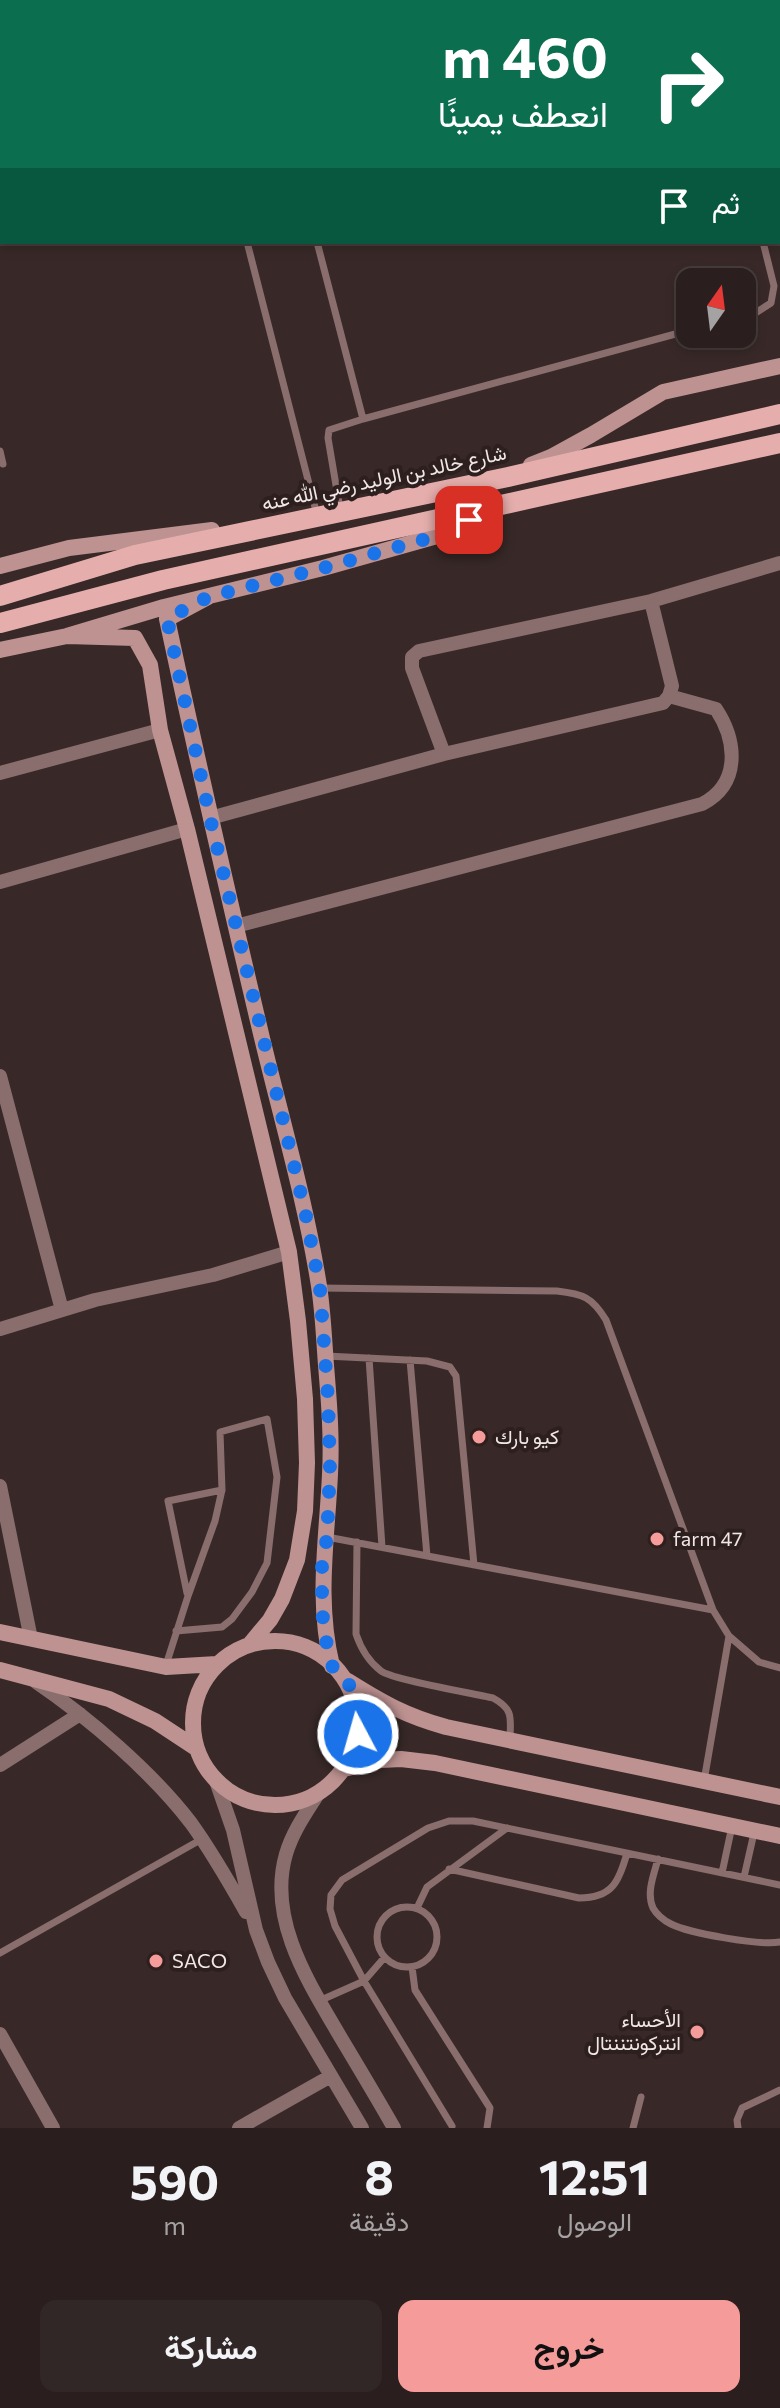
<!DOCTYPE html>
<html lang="ar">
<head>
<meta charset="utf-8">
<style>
  :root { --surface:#2a1f1e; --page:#322727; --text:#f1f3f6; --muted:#a5a2a4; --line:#463d3c; --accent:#f59b99 }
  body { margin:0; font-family:Commissioner,Vazirmatn,sans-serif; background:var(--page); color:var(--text); direction:rtl; height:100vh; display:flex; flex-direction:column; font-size:30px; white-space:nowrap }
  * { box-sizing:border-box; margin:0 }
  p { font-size:26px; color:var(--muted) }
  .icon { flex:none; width:44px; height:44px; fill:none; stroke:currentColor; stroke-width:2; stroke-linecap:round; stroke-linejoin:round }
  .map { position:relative; height:2128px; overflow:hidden; direction:ltr }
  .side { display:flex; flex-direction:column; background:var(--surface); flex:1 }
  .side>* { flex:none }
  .guide { position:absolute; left:0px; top:0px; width:780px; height:244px; box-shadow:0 4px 12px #0003,0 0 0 2px var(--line); direction:rtl; background:#0b6e4f; color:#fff; overflow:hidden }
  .needle { width:52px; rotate:14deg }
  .fabs { position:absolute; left:676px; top:268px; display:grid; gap:16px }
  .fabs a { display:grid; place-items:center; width:80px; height:80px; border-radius:16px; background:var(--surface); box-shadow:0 4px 12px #0003,0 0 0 2px var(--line); font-size:40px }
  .pin { position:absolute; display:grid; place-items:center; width:68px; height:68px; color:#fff; margin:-34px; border-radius:16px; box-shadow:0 4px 12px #0006 }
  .me { position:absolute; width:88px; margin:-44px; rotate:354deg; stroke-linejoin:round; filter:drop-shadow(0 0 6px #0008) }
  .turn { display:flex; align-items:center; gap:28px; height:168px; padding:0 40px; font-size:36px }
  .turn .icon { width:104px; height:104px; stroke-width:2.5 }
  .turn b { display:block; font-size:56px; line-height:68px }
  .then { display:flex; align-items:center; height:76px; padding:0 40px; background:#0003; gap:16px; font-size:30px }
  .eta { display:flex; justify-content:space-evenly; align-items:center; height:136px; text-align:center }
  .eta b { font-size:48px; font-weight:700; line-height:56px }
  .primary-button { display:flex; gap:16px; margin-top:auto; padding:16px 40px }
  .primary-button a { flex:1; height:92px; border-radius:16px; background:var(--accent); color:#111; font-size:32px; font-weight:700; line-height:92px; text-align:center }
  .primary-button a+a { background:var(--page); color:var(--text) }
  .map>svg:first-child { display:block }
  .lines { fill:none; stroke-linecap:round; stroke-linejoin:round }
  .lane { stroke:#896e6d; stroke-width:7 }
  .street { stroke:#896e6d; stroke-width:14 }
  .secondary { stroke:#bd9291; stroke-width:16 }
  .primary { stroke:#e5aeac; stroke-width:20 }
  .route { stroke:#1a73e8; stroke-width:14; stroke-dasharray:0 25.2 }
  .poi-dot { fill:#f59b99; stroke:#2e1f1f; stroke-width:3 }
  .labels { text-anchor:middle; stroke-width:8; stroke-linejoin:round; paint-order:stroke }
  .street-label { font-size:20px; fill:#f1e7e6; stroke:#2e1f1f }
  .poi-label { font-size:20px; fill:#f1e7e6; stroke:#2e1f1f; text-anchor:start }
</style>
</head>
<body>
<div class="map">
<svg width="780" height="2128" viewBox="0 0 780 2128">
  <rect width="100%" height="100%" fill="#382928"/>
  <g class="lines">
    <path class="lane" d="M213 0 214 2
      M0 89H2
      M247 242 317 515
      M317 242 363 419
      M742 316 757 312 771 303 774 286 763 242
      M0 451 3 464
      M340 509 328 438 329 430 363 419 690 330
      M320 1288 557 1291C583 1294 592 1297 606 1320L713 1610
      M326 1356 427 1361 450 1367 456 1376 474 1565
      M369 1358 382 1547
      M410 1360 427 1556
      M327 1537 713 1610 729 1636 704 1781
      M357 1542 356 1634C361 1649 368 1661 381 1671 393 1680 472 1693 493 1698 515 1710 510 1719 510 1741
      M187 1593 168 1501 222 1490
      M729 1636 759 1662 780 1668
      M166 1665 188 1596 215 1521 222 1490 220 1432 267 1419 277 1477 267 1563 252 1592 232 1619 222 1627 176 1631
      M658 1859C654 1874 646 1893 653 1908 657 1915 663 1920 671 1924 689 1933 760 1946 780 1942
      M449 1869 579 1898C612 1898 619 1882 627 1853
      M722 1873 732 1826
      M744 1877 754 1833
      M377 1937a30 30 0 1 1 60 0a30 30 0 1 1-60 0Z
      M417 1908 427 1887 507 1828
      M0 1953 202 1839
      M412 1967 415 1990 490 2108 487 2128
      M319 2001 364 1981 384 1958
      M452 2126 364 1981 335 1926 330 1909 331 1895 342 1880 428 1828 449 1821H473L780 1885
      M633 2128 641 2097
      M738 2128 737 2120 742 2108 780 2090"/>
    <path class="street" d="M444 754 412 668V657L419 651 651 601 780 563
      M0 773 160 730
      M210 818 444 754 663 703 669 696 672 686 651 601
      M0 882 187 829
      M236 926 702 804C741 784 737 741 716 709L669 696
      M0 1076 62 1310
      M0 1329 95 1300 213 1275 289 1252
      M0 1486 31 1639
      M36 1682C89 1718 152 1772 191 1823 212 1852 229 1882 246 1912
      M0 1765 80 1714
      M216 1781 233 1830 256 1930 268 1962 285 1998 362 2128
      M318 1794C306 1813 293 1831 286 1854 267 1920 309 1983 341 2038 359 2068 377 2098 394 2128
      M0 2034 53 2128
      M239 2128 331 2076"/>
    <path class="secondary" d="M531 465 551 457 591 435 663 392 780 366
      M0 566 69 548 212 530
      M208 597 167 619C197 759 229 899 262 1038 282 1121 306 1203 319 1286 323 1312 324 1339 326 1365 329 1401 332 1438 330 1474 327 1540 316 1600 332 1666
      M67 636 135 638 150 665 160 730 187 829 289 1252 298 1321 305 1399 307 1463 305 1511 297 1560 282 1599 270 1620 250 1644
      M0 650 67 636 164 607 323 568 444 534 478 515
      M0 1632 166 1667 217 1664
      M193 1723a82 82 0 1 1 164 0a82 82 0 1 1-164 0Z
      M0 1670 109 1699 155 1721 196 1748
      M348 1681C383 1703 406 1716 446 1727L780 1797
      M344 1769 381 1760 401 1759 435 1763 780 1836"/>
    <path class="primary" d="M0 596 135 555 508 477 780 414
      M0 623 163 580 780 443"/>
  </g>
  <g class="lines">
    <path class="route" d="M358 1734 355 1698 347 1680 332 1666 325 1636 322 1610V1567L327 1537 330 1468 328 1398 320 1288 305 1211 210 818 167 619 208 597 323 568 444 534 469 520"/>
  </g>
  <g class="poi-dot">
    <circle cx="479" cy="1437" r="8"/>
    <circle cx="657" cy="1539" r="8"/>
    <circle cx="156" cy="1961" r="8"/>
    <circle cx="697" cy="2032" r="8"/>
  </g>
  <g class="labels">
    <g class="street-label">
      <text transform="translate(384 478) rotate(-12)" y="7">شارع خالد بن الوليد رضي الله عنه</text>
    </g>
    <g class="poi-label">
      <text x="495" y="1444">كيو بارك</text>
      <text x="673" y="1546">farm 47</text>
      <text x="172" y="1968">SACO</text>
      <text x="681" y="2027" text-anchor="end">الأحساء<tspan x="681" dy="23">انتركونتننتال</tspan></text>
    </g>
  </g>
</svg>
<div class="fabs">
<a><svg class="needle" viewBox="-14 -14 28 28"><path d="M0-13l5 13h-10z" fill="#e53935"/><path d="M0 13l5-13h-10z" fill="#a5a2a4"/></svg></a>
</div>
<div class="pin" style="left:469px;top:520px;background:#d93025"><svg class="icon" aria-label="arrive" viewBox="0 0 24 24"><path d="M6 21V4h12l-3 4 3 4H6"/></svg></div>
<svg class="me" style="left:358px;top:1734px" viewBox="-20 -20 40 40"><circle r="17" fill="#1a73e8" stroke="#fff" stroke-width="3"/><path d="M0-11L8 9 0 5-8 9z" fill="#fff"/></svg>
<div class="guide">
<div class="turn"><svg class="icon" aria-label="right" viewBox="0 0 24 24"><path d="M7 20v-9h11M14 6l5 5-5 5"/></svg><div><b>460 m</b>انعطف يمينًا</div></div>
<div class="then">ثم<svg class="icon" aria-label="arrive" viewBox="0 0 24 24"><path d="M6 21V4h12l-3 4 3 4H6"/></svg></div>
</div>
</div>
<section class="side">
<div class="eta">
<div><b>12:51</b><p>الوصول</p></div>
<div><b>8</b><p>دقيقة</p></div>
<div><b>590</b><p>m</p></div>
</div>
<div class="primary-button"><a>خروج</a><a>مشاركة</a></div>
</section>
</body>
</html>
